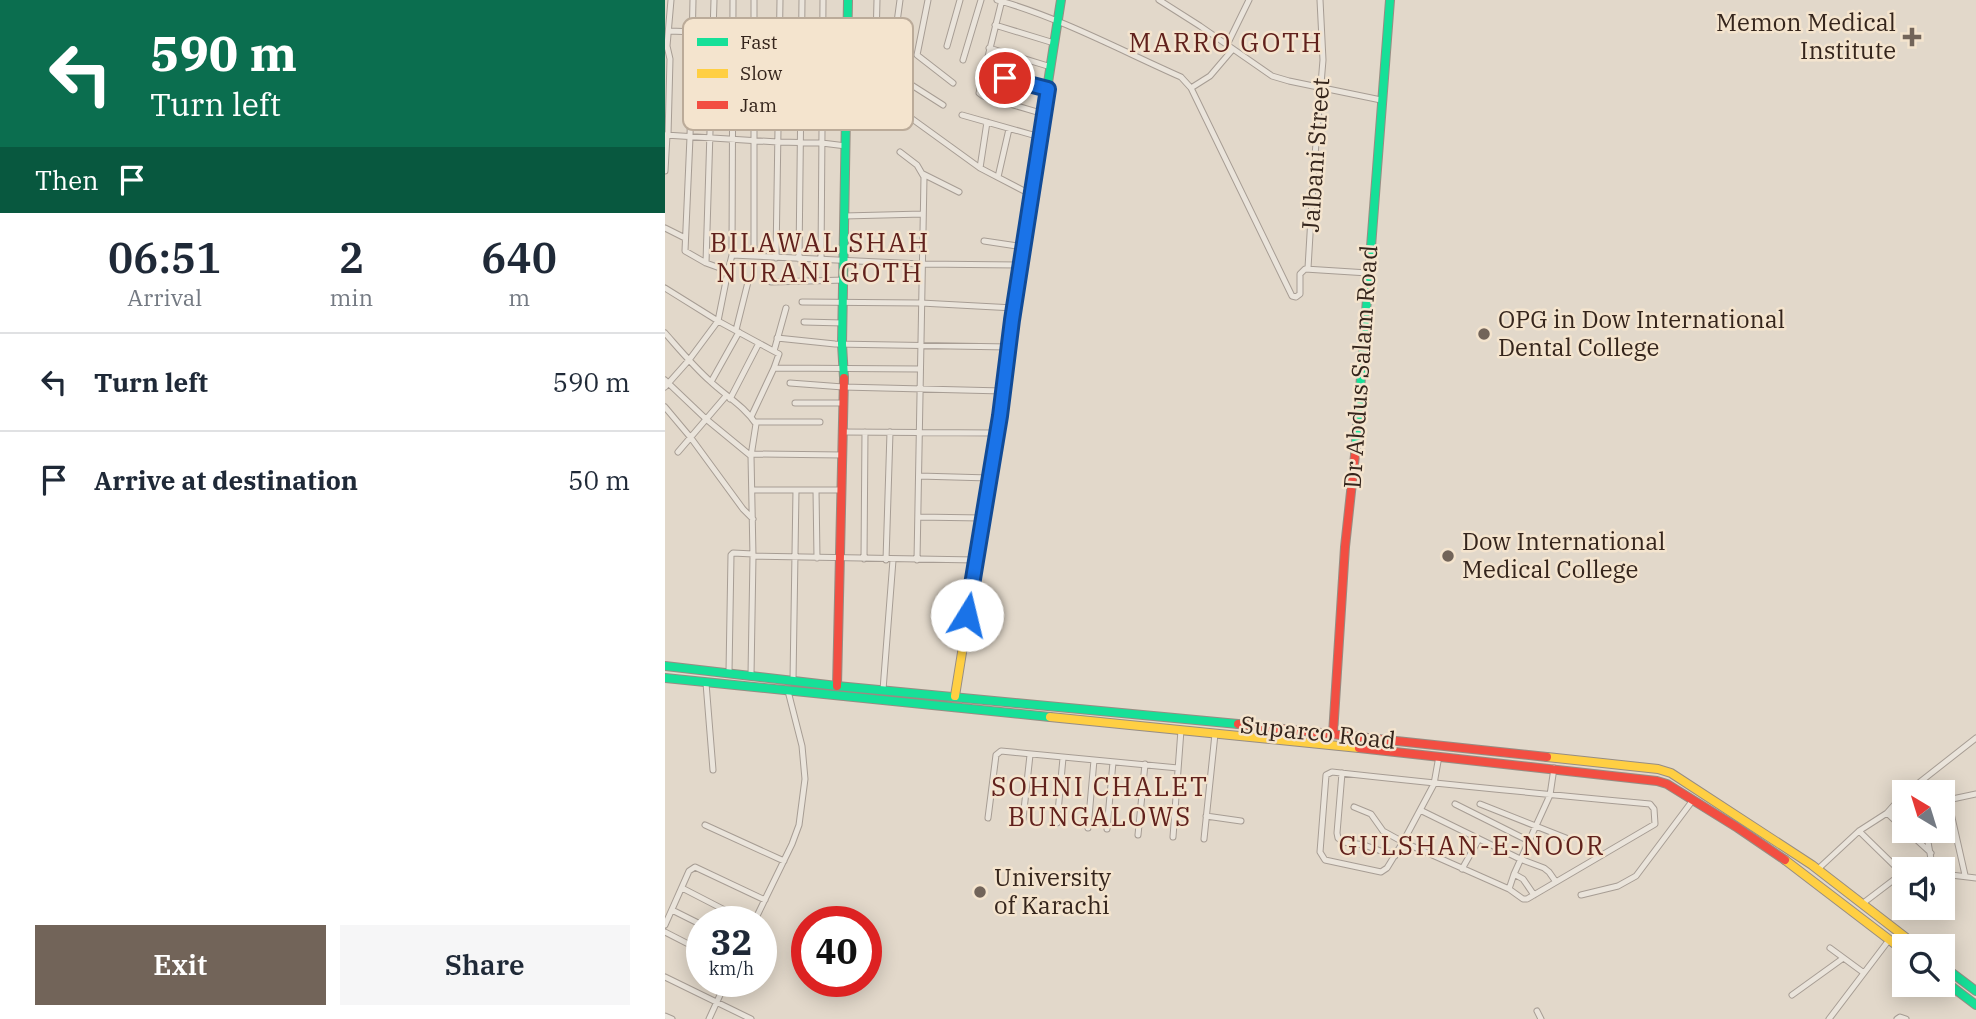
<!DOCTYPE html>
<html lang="en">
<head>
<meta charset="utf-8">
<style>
  :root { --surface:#fff; --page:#f6f6f7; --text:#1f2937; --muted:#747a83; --line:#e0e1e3; --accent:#726459 }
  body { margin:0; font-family:"IBM Plex Serif",serif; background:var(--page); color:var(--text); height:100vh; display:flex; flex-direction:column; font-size:26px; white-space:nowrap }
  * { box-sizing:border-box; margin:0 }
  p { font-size:23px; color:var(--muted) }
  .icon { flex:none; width:38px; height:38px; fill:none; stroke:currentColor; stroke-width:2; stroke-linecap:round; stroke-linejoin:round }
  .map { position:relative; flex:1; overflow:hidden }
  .panel { display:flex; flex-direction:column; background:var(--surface); width:665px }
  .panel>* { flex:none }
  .hud { background:#0b6e4f; color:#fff; overflow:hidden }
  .needle { width:46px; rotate:322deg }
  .tools { position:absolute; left:1227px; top:780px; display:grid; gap:14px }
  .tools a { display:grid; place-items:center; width:63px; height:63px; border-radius:0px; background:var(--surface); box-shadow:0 4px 18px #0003; font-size:35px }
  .speed { position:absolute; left:21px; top:906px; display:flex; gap:14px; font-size:35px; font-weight:700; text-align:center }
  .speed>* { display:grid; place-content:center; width:91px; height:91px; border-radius:50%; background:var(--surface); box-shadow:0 4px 18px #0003; line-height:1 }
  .speed small { font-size:18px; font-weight:400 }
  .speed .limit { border:10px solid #d22; background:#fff; color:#111 }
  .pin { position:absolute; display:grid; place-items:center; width:60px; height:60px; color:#fff; margin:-30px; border:4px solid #fff; border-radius:50%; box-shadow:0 2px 7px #0007 }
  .me { position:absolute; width:77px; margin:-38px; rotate:9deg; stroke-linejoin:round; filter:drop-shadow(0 0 5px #0008) }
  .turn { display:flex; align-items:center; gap:24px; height:147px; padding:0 35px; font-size:32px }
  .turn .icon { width:91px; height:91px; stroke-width:2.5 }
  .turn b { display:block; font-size:49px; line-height:60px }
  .then { display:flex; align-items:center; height:66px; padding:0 35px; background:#0003; gap:14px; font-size:26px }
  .eta { display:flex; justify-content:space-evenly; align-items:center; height:119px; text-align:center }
  .eta b { font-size:42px; font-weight:600; line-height:49px }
  .primary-button { display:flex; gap:14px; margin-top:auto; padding:14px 35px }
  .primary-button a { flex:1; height:80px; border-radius:0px; background:var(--accent); color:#fff; font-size:28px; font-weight:600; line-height:80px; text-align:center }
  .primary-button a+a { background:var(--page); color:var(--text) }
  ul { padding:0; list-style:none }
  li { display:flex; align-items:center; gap:21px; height:98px; padding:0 35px; border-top:2px solid var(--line) }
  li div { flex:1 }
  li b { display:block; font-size:26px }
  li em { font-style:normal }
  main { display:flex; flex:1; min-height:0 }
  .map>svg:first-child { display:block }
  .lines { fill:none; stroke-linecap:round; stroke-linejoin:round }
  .street-casing { stroke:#a79d94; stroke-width:7 }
  .fast-casing { stroke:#978d83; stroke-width:10 }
  .slow-casing { stroke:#978d83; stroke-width:10 }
  .jam-casing { stroke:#978d83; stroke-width:10 }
  .street { stroke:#eae4db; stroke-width:5 }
  .fast { stroke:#16e098; stroke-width:8 }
  .slow { stroke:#ffcf43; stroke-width:8 }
  .jam { stroke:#f24e42; stroke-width:8 }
  .route-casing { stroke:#114b97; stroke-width:18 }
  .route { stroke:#1a73e8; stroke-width:12 }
  .poi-dot { fill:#726459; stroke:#f4e4ce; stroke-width:2.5 }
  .labels { text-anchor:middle; stroke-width:5; stroke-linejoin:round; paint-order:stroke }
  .poi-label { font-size:24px; fill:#35251c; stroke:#f4e4ce; text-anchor:start }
  .street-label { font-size:24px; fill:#35251c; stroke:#f4e4ce }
  .neighbourhood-label { font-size:26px; letter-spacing:2px; fill:#61211c; stroke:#f4e4ce }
  .key { fill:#f4e4ce; stroke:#bbab99; stroke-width:2 }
  .key-label { font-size:19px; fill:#35251c }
</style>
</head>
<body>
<main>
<section class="panel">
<div class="hud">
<div class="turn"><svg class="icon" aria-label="left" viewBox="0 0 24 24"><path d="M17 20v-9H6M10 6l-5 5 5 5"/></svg><div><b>590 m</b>Turn left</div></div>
<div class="then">Then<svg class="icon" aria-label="arrive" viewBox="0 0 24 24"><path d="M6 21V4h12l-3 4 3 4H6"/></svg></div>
</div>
<div class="eta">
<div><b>06:51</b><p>Arrival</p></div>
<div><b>2</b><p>min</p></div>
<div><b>640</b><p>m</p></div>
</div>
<ul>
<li><svg class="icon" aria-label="left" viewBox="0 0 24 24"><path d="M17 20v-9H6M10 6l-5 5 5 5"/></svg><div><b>Turn left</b></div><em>590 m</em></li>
<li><svg class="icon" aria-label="arrive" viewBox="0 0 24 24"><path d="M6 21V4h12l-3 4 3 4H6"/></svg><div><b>Arrive at destination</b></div><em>50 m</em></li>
</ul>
<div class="primary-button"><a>Exit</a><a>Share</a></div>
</section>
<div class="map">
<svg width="1311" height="1019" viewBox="0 0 1311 1019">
  <rect width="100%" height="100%" fill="#e2d8ca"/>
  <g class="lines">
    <g class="street-casing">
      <path id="street" d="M89 0V256
        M263 0 252 55 288 83
        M332 0C396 18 455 50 516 77L526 88 627 296 631 297 635 294V274L640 269 703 273
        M337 0 314 93 318 96 379 114
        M494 0 535 26 607 76 624 81 716 100
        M330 25 389 43
        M4 31 89 34 182 41
        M230 37 235 0
        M562 45 584 0
        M2 46 5 59 3 135
        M282 46 295 0
        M0 47 2 46 6 0
        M324 48 386 67
        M298 60 316 0
        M318 72 383 89
        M526 88 545 76 568 49
        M210 92 315 168 367 195
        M218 98 228 80 234 77 278 105
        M297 115 375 137
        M209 122 212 0
        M0 135 113 142 157 143 181 146
        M235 152 252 165 259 177 252 560
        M315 168 322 122
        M0 171 2 135
        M258 174 294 192
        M333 177 344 129
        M179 216 258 214
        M0 228 20 238
        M319 241 359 247
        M67 255 68 0
        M111 258 115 0
        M134 259 137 0
        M156 260 158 0
        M41 263 49 0
        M643 268 649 167 658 60 655 0
        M63 271 67 255 256 264 355 265
        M106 282 180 280
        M0 288 53 321 114 354 109 368 86 417
        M137 302 256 303 349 308
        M139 322 178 323
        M71 330 83 282
        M0 333C15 350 29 367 46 382 61 396 80 407 91 424L86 456 88 556 86 675
        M112 338 170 344 344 347
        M109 351 121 308
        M109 368 255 369
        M0 380 41 419 86 456
        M46 382 74 332
        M125 383 178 387 338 391
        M0 387 24 360 53 321 63 271 41 263 20 251 25 137 28 0
        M65 399 94 343
        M130 403H178
        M0 407 26 438 78 509 88 519
        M90 422H155
        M177 432 332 433
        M13 452 61 396
        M86 454 177 455
        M254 476 324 478
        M87 490H177
        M151 490 152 558
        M253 517 317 518
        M88 556 311 560
        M199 559 200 432
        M221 560 225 432
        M64 672 66 555 68 553 88 554
        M128 680 131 490
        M41 683 48 770
        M218 690 228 560
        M774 756 769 784 738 842 722 868 716 872 660 860 655 852 661 775 667 772C773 784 879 794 985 804L989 809 990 824 862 899H858L844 889 849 874 885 795 889 768
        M677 773 672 833 673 838 678 842 699 845 730 856
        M1241 793 1311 738
        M1239 794 1222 813 1239 829
        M1283 800 1300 875
        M1278 801 1311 794
        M790 804 864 841
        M815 804 901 838
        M689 807 706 814 718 831 738 842 844 889
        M755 810 855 859 879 868 884 872 891 882
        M541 816 576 821
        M323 818 331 755 336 751 513 768
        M358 819 365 755
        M392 823 398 758
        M40 825 119 861
        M423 828 429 760
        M442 829 448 762
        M1194 831 1237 873
        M1242 831 1266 853
        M1261 831 1268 870
        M473 835 480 764
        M508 837 516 730
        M539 839 550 734
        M797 869 814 839
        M1152 870 1194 831 1222 813 1239 810
        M849 874 858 879 869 895
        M1278 874 1311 878
        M17 888 83 922
        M916 895 953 886 971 876 1028 800
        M1197 904 1239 872
        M7 910 37 925
        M89 922 127 844 134 825 140 779 137 746 123 691
        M0 925 24 871 30 867 100 900
        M0 932 37 951
        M1165 948 1199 973
        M0 977 86 1019
        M1127 995 1177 959
        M872 1011 876 1019
        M0 1016 7 1019
        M44 1019 61 982
        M1164 1019 1224 940
        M1232 1019 1235 1017 1241 1019"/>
    </g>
    <g class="fast-casing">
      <path id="fast" d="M379 108 396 0
        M179 378 177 344 183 0
        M690 455 725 0
        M0 666 172 686 573 724
        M0 678 385 717
        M1278 966 1311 991
        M1278 980 1311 1005"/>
    </g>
    <g class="slow-casing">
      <path id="slow" d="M290 696 335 416 347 320 379 108
        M385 717 694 748
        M882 757 993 769 1006 773 1147 865 1253 947
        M1120 860 1239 951"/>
    </g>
    <g class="jam-casing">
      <path id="jam" d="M172 686 179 378
        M573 724 882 757
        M668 734 680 547 690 455
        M694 748 992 781 1002 784 1073 828 1120 860"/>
    </g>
    <use href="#street" class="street"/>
    <use href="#fast" class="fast"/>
    <use href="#slow" class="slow"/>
    <use href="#jam" class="jam"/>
  </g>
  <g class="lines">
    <g class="route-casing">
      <path id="route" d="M302 615 335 416 347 320 383 89 340 78"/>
    </g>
    <use href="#route" class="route"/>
  </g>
  <g class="poi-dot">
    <path d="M1243.5 26.5h7v7h7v7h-7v7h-7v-7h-7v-7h7z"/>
    <circle cx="819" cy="334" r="7"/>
    <circle cx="783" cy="556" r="7"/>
    <circle cx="315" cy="892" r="7"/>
  </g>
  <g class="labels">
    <g class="poi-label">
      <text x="1231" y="31" text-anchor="end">Memon Medical<tspan x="1231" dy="28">Institute</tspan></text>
      <text x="833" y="328">OPG in Dow International<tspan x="833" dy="28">Dental College</tspan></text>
      <text x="797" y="550">Dow International<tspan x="797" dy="28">Medical College</tspan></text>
      <text x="329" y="886">University<tspan x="329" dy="28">of Karachi</tspan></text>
    </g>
    <g class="street-label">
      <text transform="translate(651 155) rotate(-86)" y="8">Jalbani Street</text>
      <text transform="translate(696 367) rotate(-86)" y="8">Dr Abdus Salam Road</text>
      <text transform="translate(653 733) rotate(6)" y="8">Suparco Road</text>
    </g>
    <g class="neighbourhood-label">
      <text x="561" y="52">MARRO GOTH</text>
      <text x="155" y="252">BILAWAL SHAH<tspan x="155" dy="30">NURANI GOTH</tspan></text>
      <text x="435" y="796">SOHNI CHALET<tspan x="435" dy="30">BUNGALOWS</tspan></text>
      <text x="807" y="855">GULSHAN-E-NOOR</text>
    </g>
  </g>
  <rect x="18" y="18" width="230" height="112" rx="10" class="key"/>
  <rect x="32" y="38" width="31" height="8" fill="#16e098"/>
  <rect x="32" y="69" width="31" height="9" fill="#ffcf43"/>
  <rect x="32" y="101" width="31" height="8" fill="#f24e42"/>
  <g class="key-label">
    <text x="75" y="49">Fast</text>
    <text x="75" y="80">Slow</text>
    <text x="75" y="112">Jam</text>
  </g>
</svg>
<div class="tools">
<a><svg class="needle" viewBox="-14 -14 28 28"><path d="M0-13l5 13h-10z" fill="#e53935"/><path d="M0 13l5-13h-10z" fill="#747a83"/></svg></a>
<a><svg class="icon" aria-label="sound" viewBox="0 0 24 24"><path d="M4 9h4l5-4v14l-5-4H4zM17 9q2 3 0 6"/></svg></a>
<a><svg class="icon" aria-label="search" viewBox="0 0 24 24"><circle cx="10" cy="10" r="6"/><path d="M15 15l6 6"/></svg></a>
</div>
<div class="speed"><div>32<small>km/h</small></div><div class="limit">40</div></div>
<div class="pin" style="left:340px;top:78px;background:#d93025"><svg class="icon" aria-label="arrive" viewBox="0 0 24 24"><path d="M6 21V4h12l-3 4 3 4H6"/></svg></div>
<svg class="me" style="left:302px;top:615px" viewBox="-20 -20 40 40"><circle r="19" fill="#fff"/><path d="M0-13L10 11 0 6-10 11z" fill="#1a73e8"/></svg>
</div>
</main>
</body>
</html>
